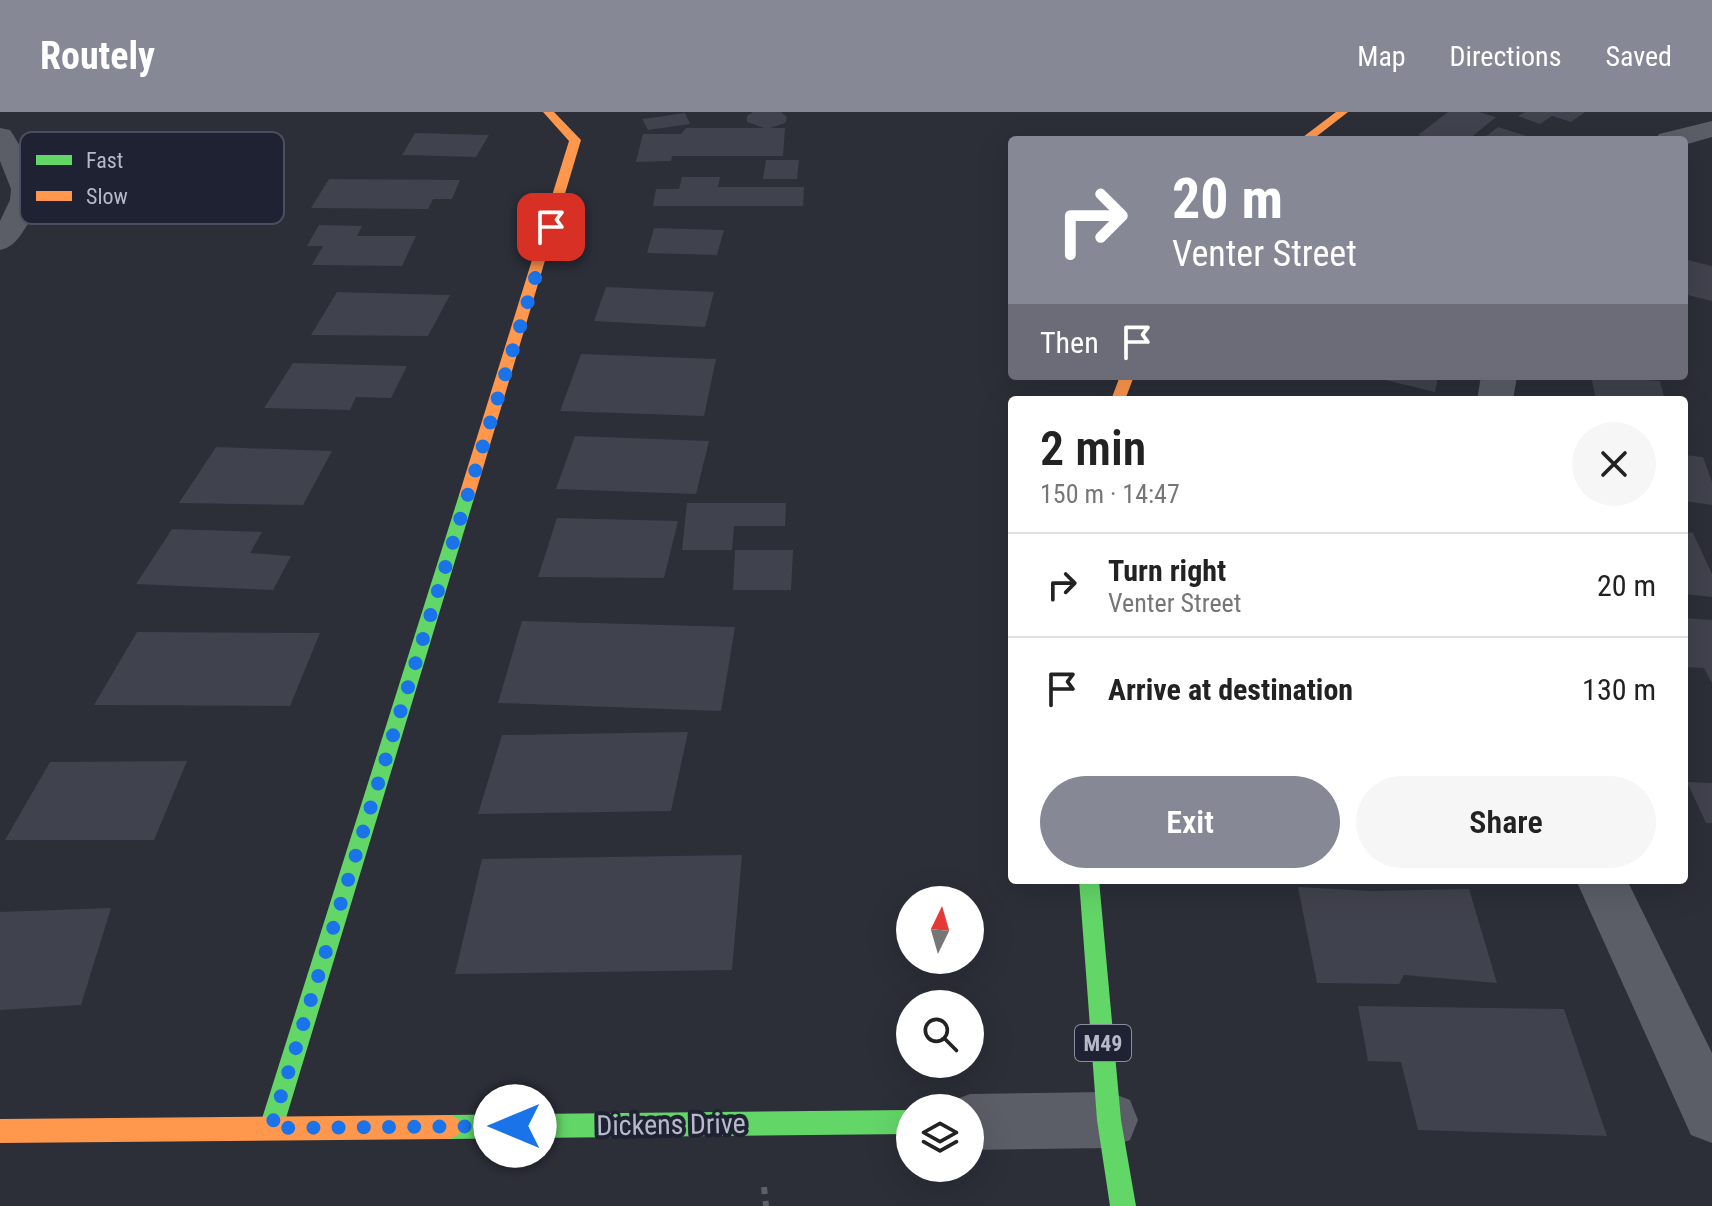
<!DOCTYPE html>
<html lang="en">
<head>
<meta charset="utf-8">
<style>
  :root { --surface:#fff; --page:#f6f6f6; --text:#222; --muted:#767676; --line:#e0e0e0; --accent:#868896 }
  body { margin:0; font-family:"Roboto Condensed",sans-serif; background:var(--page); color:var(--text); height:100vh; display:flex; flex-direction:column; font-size:30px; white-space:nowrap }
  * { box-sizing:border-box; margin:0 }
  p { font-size:26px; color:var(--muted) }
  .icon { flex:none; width:44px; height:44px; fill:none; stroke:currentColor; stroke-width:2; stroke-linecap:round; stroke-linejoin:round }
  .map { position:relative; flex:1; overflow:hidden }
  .drawer { position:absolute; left:1008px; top:284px; width:680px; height:488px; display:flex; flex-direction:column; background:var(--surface); border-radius:8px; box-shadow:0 8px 32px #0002 }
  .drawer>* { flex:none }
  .top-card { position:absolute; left:1008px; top:24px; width:680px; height:244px; border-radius:8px; box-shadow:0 8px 32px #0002; background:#868896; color:#fff; overflow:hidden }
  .needle { width:52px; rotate:5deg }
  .fabs { position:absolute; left:896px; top:774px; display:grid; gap:16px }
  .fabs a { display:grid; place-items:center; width:88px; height:88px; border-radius:50%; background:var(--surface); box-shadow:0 8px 32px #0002; font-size:40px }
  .pin { position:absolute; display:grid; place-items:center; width:68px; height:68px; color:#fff; margin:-34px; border-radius:16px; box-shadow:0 4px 12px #0006 }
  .me { position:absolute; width:88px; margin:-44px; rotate:270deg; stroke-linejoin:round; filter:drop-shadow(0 0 6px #0008) }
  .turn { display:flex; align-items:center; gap:28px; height:168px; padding:0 32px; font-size:36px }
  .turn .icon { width:104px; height:104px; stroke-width:2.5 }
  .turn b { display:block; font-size:56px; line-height:68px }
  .then { display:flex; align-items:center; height:76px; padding:0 32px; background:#0003; gap:16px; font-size:30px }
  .round { display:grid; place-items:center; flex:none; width:84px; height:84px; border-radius:42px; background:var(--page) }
  .overview { display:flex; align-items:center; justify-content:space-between; height:136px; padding:0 32px }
  h1 { font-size:48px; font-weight:600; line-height:60px }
  .button { display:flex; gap:16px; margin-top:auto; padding:16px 32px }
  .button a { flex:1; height:92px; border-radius:48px; background:var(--accent); color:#fff; font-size:32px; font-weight:600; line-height:92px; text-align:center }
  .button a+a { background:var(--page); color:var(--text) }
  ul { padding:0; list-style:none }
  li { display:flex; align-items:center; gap:24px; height:104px; padding:0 32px; border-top:2px solid var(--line) }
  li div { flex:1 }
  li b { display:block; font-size:30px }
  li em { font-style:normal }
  header { display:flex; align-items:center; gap:48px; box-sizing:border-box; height:112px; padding:0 40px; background:var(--accent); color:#fff }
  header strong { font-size:38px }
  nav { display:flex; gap:44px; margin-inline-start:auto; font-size:28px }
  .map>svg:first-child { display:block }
  .building { fill:#40424d }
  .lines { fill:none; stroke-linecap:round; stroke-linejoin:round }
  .path { stroke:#5e6068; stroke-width:6; stroke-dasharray:7 7; stroke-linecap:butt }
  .street { fill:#5b5e67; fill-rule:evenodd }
  .fast { fill:#63d668; fill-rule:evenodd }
  .slow { fill:#ff974d; fill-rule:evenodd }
  .route { stroke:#1a73e8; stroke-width:14; stroke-dasharray:0 25.2 }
  .labels { text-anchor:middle; stroke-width:8; stroke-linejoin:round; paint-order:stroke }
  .shield { fill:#1f2233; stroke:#898c9c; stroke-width:2 }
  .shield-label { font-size:22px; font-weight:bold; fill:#b6b9c9 }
  .near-street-label { font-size:28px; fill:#b6b9c9; stroke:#1f2233 }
  .key { fill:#1f2233; stroke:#4c4f60; stroke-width:2 }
  .key-label { font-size:22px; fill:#b6b9c9 }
</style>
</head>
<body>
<header>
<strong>Routely</strong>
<nav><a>Map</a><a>Directions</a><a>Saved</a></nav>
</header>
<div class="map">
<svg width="1712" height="1094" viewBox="0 0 1712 1094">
  <rect width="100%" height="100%" fill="#2c2e38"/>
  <path class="building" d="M753 0H781L787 5 785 11 770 16H785L783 44H672L671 49 636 50 643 22H681L686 16H764L747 10V4Z
    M1448 0H1479L1496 5 1468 28H1433L1418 23Z
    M1525 0H1585L1571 10 1552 4 1540 12 1518 4Z
    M685 1 690 12 648 18 642 7Z
    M1498 15 1536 27V28H1481Z
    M415 21 489 23 476 45 402 43Z
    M766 48H799L797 67H763Z
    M682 65H720L718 75H804L803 94H653L656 77H679Z
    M329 67 460 68 452 87H433L428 97 311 96Z
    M319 113 362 114 357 124H416L402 154 312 153 323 134H307Z
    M654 116 724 118 717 143 647 141Z
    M1684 147 1712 154V189L1684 182Z
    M606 175 714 180 705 215 594 209Z
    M337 180 450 183 428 224 311 223Z
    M581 242 716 247 704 304 560 299Z
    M293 251 407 254 391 286 356 285 350 298 264 296Z
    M1369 264H1438L1435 280Z
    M1591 264 1660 269 1665 288H1596Z
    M575 324 709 329 696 382 556 377Z
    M216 335 332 339 303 393 179 391Z
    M1684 343 1703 345 1712 370V393L1684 389Z
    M687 391H786L785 414H734L732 438H682Z
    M557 406 678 409 664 466 538 465Z
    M172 417 262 420 250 441 291 444 273 478 136 472Z
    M1684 420 1693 421 1712 462V485L1684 482Z
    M735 438H793L791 478H733Z
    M1684 506 1712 508V571L1704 556 1684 555Z
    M522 509 735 515 721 599 498 591Z
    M137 520 320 521 290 594 94 593Z
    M688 620 671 699 478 702 502 623Z
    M187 649 154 728H5L50 650Z
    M1687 670 1712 671V711H1706Z
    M742 743 732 858 455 862 482 747Z
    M1298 775 1371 779 1469 777 1497 871 1404 863 1399 872 1317 871Z
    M111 796 81 893 0 898V800Z
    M1358 894 1564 897 1607 1024 1418 1018 1401 950 1368 949Z"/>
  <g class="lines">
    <path class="path" d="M764 1075 766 1094"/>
    <path class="street" d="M1712 9V25L1684 33V28H1655L1659 22Z
      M0 16 10 18 14 24C35 60 52 79 24 118 17 129 12 135 0 138V109L10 88 11 77 0 49Z
      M1481 264H1517L1513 288H1477Z
      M1576 768H1627L1712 941V1031L1691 1023Z
      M1109 980 1130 988 1138 1008 1130 1028 1109 1036 970 1038V996H947L949 990 970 982Z"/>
    <path class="fast" d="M467 378 475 383 283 1016 279 1024 271 1028 263 1024 259 1016 459 383Z
      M1079 768H1099L1121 1008 1136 1094H1110L1097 1008Z
      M910 998V1022L450 1027 442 1023 438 1015 442 1007 450 1003Z"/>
    <path class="slow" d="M543 0H554L581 28 475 383 467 388 459 383 569 29Z
      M1336 0H1348L1312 28H1299Z
      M1120 264H1134L1125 288H1111Z
      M450 1003 458 1007 462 1015 458 1023 450 1027 0 1031V1007Z"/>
  </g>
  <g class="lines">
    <path class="route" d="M515 1014 271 1016 551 115"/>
  </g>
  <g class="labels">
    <rect class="shield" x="1075" y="913" width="56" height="36" rx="6"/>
    <g class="shield-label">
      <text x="1103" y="939">M49</text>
    </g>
    <g class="near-street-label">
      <text transform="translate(671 1012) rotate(-1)" y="10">Dickens Drive</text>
    </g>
  </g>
  <rect x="20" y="20" width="264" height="92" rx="12" class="key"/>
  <rect x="36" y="43" width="36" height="10" fill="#63d668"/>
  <rect x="36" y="79" width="36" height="10" fill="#ff974d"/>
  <g class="key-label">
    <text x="86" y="56">Fast</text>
    <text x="86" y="92">Slow</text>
  </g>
</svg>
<div class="fabs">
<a><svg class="needle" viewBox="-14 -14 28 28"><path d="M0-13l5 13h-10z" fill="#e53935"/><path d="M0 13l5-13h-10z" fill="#767676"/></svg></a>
<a><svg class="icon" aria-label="search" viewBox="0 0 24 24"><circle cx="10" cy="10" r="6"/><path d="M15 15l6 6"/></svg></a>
<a><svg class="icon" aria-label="layers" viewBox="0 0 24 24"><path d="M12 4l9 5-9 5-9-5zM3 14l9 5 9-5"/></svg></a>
</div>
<div class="pin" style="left:551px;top:115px;background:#d93025"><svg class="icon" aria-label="arrive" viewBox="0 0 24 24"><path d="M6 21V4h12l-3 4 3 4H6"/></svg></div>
<svg class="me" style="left:515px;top:1014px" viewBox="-20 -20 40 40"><circle r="19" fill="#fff"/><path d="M0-13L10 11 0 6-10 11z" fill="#1a73e8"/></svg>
<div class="top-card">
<div class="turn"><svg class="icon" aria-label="right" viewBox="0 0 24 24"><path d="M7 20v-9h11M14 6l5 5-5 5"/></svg><div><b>20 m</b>Venter Street</div></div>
<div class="then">Then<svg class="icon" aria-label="arrive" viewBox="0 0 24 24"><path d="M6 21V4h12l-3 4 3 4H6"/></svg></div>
</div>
<section class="drawer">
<div class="overview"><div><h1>2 min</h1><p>150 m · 14:47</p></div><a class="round"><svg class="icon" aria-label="close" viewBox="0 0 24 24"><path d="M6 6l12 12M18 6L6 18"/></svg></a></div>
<ul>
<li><svg class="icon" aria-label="right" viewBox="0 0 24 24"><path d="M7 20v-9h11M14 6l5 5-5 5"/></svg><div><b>Turn right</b><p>Venter Street</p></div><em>20 m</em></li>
<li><svg class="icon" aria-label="arrive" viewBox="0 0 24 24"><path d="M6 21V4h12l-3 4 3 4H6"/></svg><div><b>Arrive at destination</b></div><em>130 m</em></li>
</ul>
<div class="button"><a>Exit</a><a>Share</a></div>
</section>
</div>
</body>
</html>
